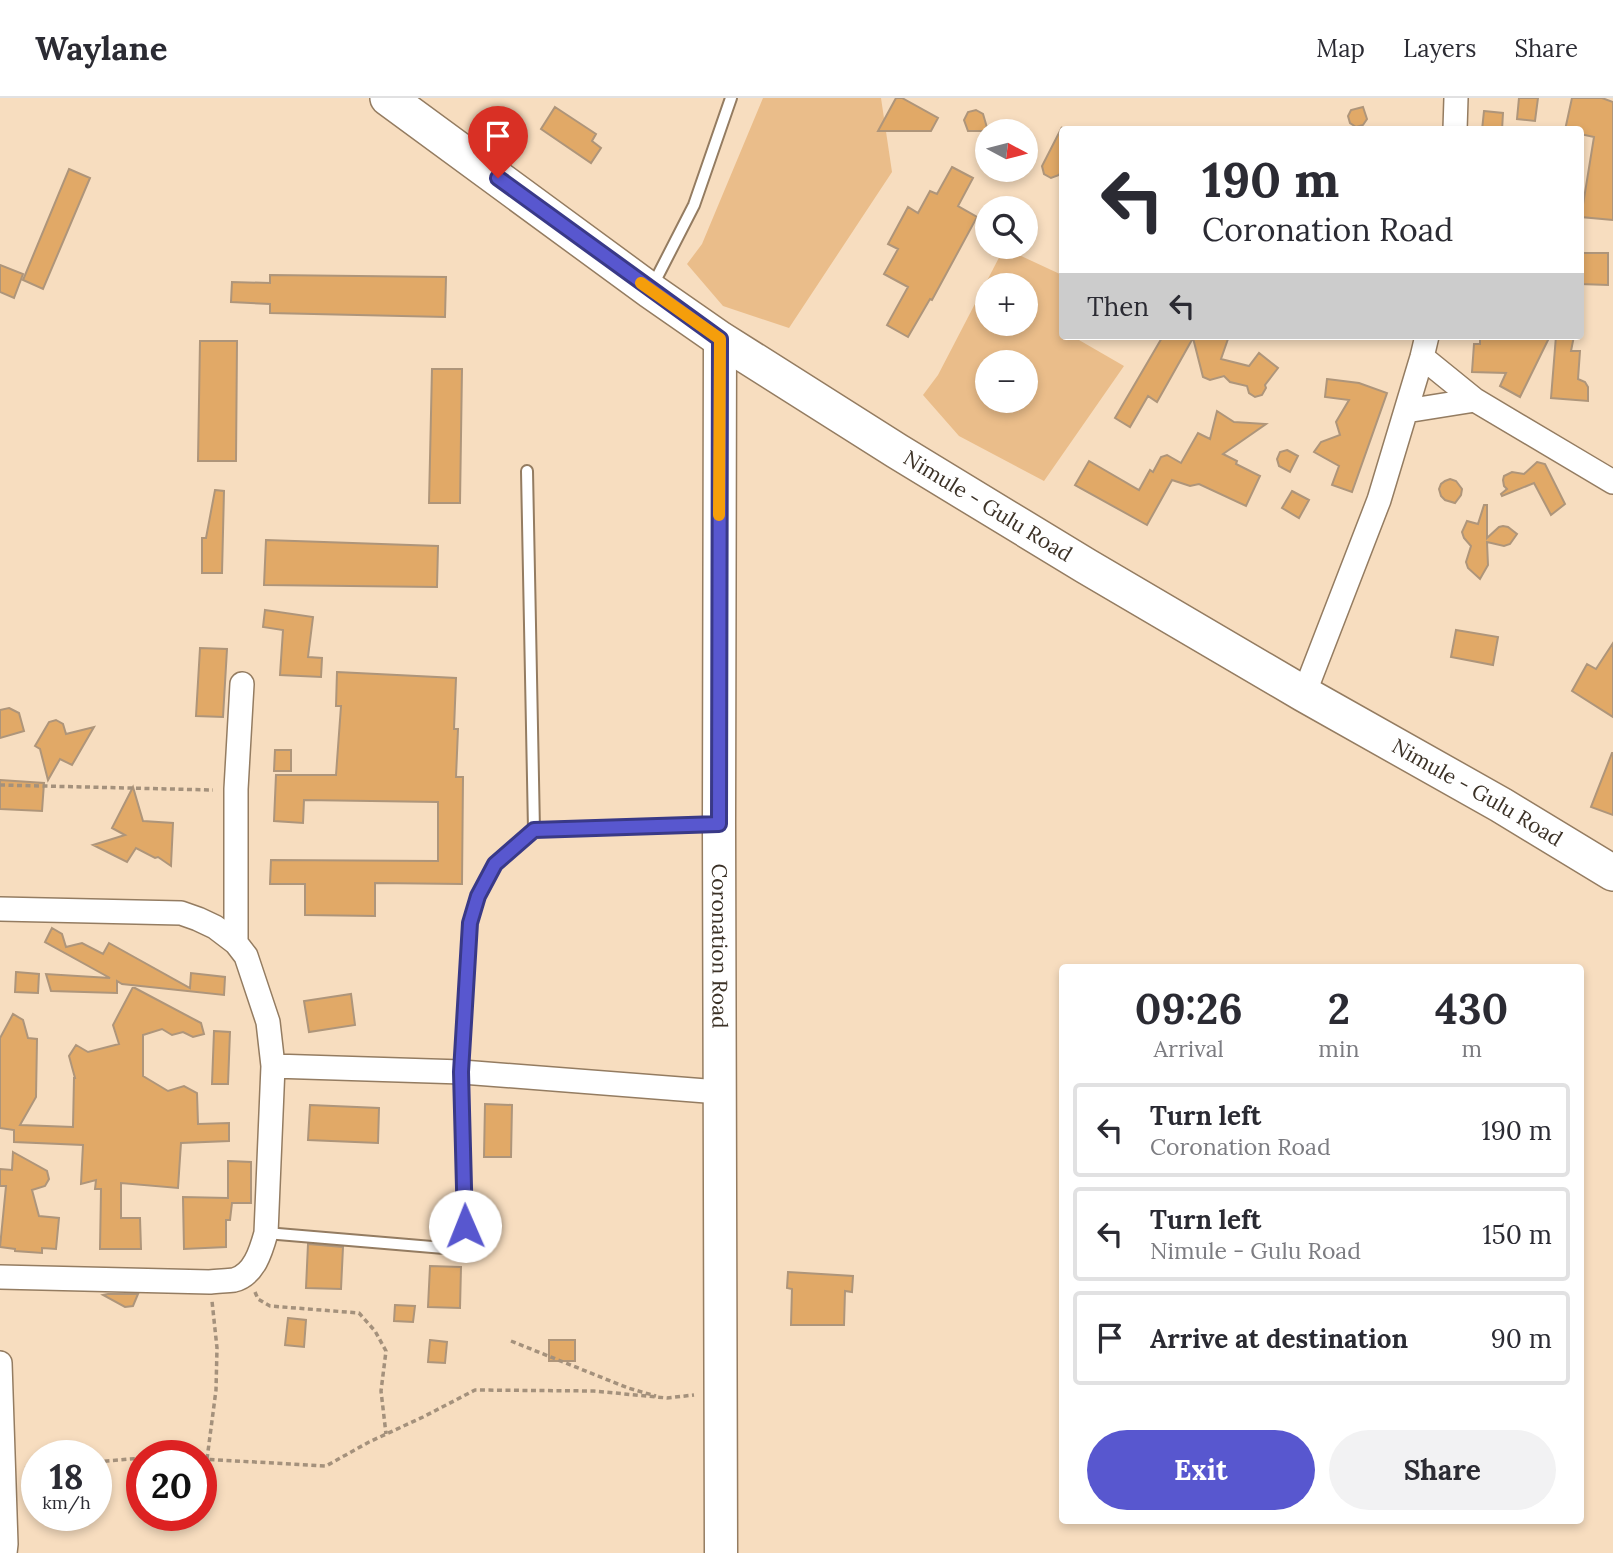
<!DOCTYPE html>
<html lang="en">
<head>
<meta charset="utf-8">
<style>
  :root { --surface:#fff; --page:#f2f2f3; --text:#2b2b33; --muted:#7c7c81; --line:#e1e1e2; --accent:#5857cf }
  body { margin:0; font-family:Lora,serif; background:var(--page); color:var(--text); height:100vh; display:flex; flex-direction:column; font-size:26px; white-space:nowrap }
  * { box-sizing:border-box; margin:0 }
  p { font-size:23px; color:var(--muted) }
  .icon { flex:none; width:38px; height:38px; fill:none; stroke:currentColor; stroke-width:2; stroke-linecap:round; stroke-linejoin:round }
  .map { position:relative; flex:1; overflow:hidden }
  .side { position:absolute; left:1059px; top:866px; width:525px; height:560px; display:flex; flex-direction:column; background:var(--surface); border-radius:7px; box-shadow:0 4px 10px #0003 }
  .side>* { flex:none }
  .banner { position:absolute; left:1059px; top:28px; width:525px; height:214px; border-radius:7px; box-shadow:0 4px 10px #0003; background:#fff; color:var(--text); overflow:hidden }
  .needle { width:46px; rotate:97deg }
  .buttons { position:absolute; left:975px; top:21px; display:grid; gap:14px }
  .buttons a { display:grid; place-items:center; width:63px; height:63px; border-radius:50%; background:var(--surface); box-shadow:0 4px 10px #0003; font-size:35px }
  .speed { position:absolute; left:21px; top:1342px; display:flex; gap:14px; font-size:35px; font-weight:700; text-align:center }
  .speed>* { display:grid; place-content:center; width:91px; height:91px; border-radius:50%; background:var(--surface); box-shadow:0 4px 10px #0003; line-height:1 }
  .speed small { font-size:18px; font-weight:400 }
  .speed .limit { border:10px solid #d22; background:#fff; color:#111 }
  .pin { position:absolute; display:grid; place-items:center; width:60px; height:60px; color:#fff; margin:-72px -30px; border-radius:50% 50% 50% 0; rotate:-45deg; box-shadow:0 0 7px #0007 }
  .pin .icon { rotate:45deg }
  .me { position:absolute; width:77px; margin:-38px; rotate:359deg; stroke-linejoin:round; filter:drop-shadow(0 0 5px #0008) }
  .turn { display:flex; align-items:center; gap:24px; height:147px; padding:0 28px; font-size:32px }
  .turn .icon { width:91px; height:91px; stroke-width:2.5 }
  .turn b { display:block; font-size:49px; line-height:60px }
  .then { display:flex; align-items:center; height:66px; padding:0 28px; background:#0003; gap:14px; font-size:26px }
  .eta { display:flex; justify-content:space-evenly; align-items:center; height:119px; text-align:center }
  .eta b { font-size:42px; font-weight:700; line-height:49px }
  .primary-button { display:flex; gap:14px; margin-top:auto; padding:14px 28px }
  .primary-button a { flex:1; height:80px; border-radius:42px; background:var(--accent); color:#fff; font-size:28px; font-weight:700; line-height:80px; text-align:center }
  .primary-button a+a { background:var(--page); color:var(--text) }
  ul { padding:0; list-style:none }
  li { display:flex; align-items:center; gap:21px; height:94px; margin:0 14px 10px; padding:0 14px; border:4px solid var(--line); border-radius:7px }
  li div { flex:1 }
  li b { display:block; font-size:26px }
  li em { font-style:normal }
  header { display:flex; align-items:center; gap:42px; box-sizing:border-box; height:98px; padding:0 35px; background:var(--surface); border-bottom:2px solid var(--line) }
  header strong { font-size:33px }
  nav { display:flex; gap:38px; margin-inline-start:auto; font-size:24px }
  .map>svg:first-child { display:block }
  .green { fill:#eabd8a; fill-rule:evenodd }
  .building { fill:#e1a967; stroke:#ae957a; stroke-width:2 }
  .lines { fill:none; stroke-linecap:round; stroke-linejoin:round }
  .service-casing { stroke:#947c61; stroke-width:14 }
  .minor-casing { stroke:#947c61; stroke-width:26 }
  .secondary-casing { stroke:#947c61; stroke-width:35 }
  .primary-casing { stroke:#947c61; stroke-width:38 }
  .path { stroke:#a4917c; stroke-width:3.5; stroke-dasharray:5 3.5; stroke-linecap:butt }
  .service { stroke:#fff; stroke-width:10 }
  .minor { stroke:#fff; stroke-width:23 }
  .secondary { stroke:#fff; stroke-width:32 }
  .primary { stroke:#fff; stroke-width:35 }
  .route-casing { stroke:#393987; stroke-width:18 }
  .route { stroke:#5857cf; stroke-width:12 }
  .slow { stroke:#f59e0b; stroke-width:12 }
  .labels { text-anchor:middle; stroke-width:6; stroke-linejoin:round; paint-order:stroke }
  .street-label { font-size:21px; fill:#3b3126; stroke:#fcecda }
</style>
</head>
<body>
<header>
<strong>Waylane</strong>
<nav><a>Map</a><a>Layers</a><a>Share</a></nav>
</header>
<div class="map">
<svg width="1613" height="1455" viewBox="0 0 1613 1455">
  <rect width="100%" height="100%" fill="#f7ddbf"/>
  <path class="green" d="M763 0H881L892 74 789 230 723 208 687 166 702 146Z
    M1004 150 1062 177V238H1079V242L1124 268 1044 383 959 338 923 297 938 277ZM987 187H1026V226H987ZM987 264H1026V303H987Z"/>
  <path class="building" d="M896 0H902L938 20 931 33H878Z
    M1519 0H1538L1535 23 1517 21Z
    M1572 0H1602L1613 4V122L1581 119 1594 39 1580 36V32H1565Z
    M555 9 596 36 592 43 601 50 591 65 541 31Z
    M1363 9 1367 21 1363 27 1356 29 1350 25 1348 18 1351 12Z
    M976 12 983 16 988 33H968L964 22 968 14Z
    M1484 13 1503 15 1502 32H1482Z
    M1062 29V71L1059 77 1051 80 1044 76 1042 68Z
    M952 69 973 80 958 108 977 119 932 202 930 201 908 239 887 227 908 189 884 176 898 151 888 146 908 109 918 115 930 93 937 96Z
    M69 71 90 80 43 191 23 182Z
    M1580 155H1608V187L1580 186Z
    M0 167 23 176 14 200 0 194Z
    M270 177 446 179 445 219 270 215V206L231 204 232 184 270 185Z
    M1163 238H1229L1221 261 1249 268 1259 255 1278 270 1265 287 1266 290 1262 297 1255 299 1249 295 1247 288 1230 284 1224 278 1210 282 1203 279 1193 240 1157 304 1148 298 1130 329 1115 320Z
    M1480 238H1550L1520 299 1500 288 1506 275 1472 274 1474 246H1480Z
    M1556 238H1574L1571 253H1580L1578 281 1585 284 1588 289V303L1551 300Z
    M200 243H237L236 363H198Z
    M432 271H462L460 405H429Z
    M1327 281 1359 285 1387 295 1352 394 1332 387 1339 368 1314 354 1321 344 1340 337 1336 324 1349 302 1325 299Z
    M1217 313 1234 324 1266 326 1223 356 1237 363 1236 366 1260 378 1246 408 1199 386 1190 388 1172 382 1147 427 1075 387 1089 363 1139 392 1150 372 1153 374 1161 359 1167 357 1181 365 1198 335 1210 341Z
    M1287 352 1298 358 1290 374 1279 368 1277 361 1280 354Z
    M1537 364 1545 366 1565 406 1551 417 1534 385 1502 398 1501 396 1507 391 1504 388 1503 382 1504 378 1512 374 1524 376Z
    M1450 381 1456 383 1462 391 1461 397 1455 405 1445 402 1441 398 1439 391 1441 386 1445 383Z
    M215 392 224 393 222 475H202V440H206Z
    M1292 393 1309 402 1299 420 1282 410Z
    M1484 407H1487V440L1499 429 1503 428 1508 429 1517 436 1510 446 1504 448 1487 444 1488 467 1480 481 1468 470 1466 464 1471 448 1464 440 1462 434 1467 423 1478 426Z
    M266 442 438 448 437 489 264 487Z
    M265 512 313 519 308 559 322 560 321 579 280 577 283 532 263 529Z
    M1456 532 1498 539 1493 567 1451 559Z
    M1613 545V619L1572 593 1587 566 1596 571Z
    M200 550 227 551 223 619 196 618Z
    M337 574 456 580 454 631H458L456 679H463L462 786 375 785V818L305 817V786H270L271 762 438 763V704L304 702 303 725 274 723 276 677H336L341 608H336Z
    M9 610 19 615 24 633 0 640V612Z
    M56 622 63 626 66 636 94 629 72 667 60 661 48 682 40 651 35 648 49 624Z
    M275 652H291V673H274Z
    M1612 655H1613V717L1591 709Z
    M0 682 44 685 42 713 0 711Z
    M133 689 143 723 173 725 171 768 158 759 155 760 136 750 127 764 93 747 125 737 112 730Z
    M52 830 62 836 66 849 82 845 103 856 109 845 190 890 191 875 225 879 224 897 122 886 117 883V895L51 893 46 876 110 880 45 844Z
    M16 874 39 876 38 895 15 894Z
    M133 889 201 925 204 936 193 939 183 934 172 937 162 931 143 937V978L168 993 184 988 197 995 198 1026 229 1025V1043L181 1045 178 1090 121 1085V1120H140L141 1151H100L101 1091H95L96 1082 81 1086 83 1047 14 1044V1032L0 1030V940L13 916 23 922 28 940 37 941 36 999 20 1027 73 1029 74 980H75L69 958 76 947 88 954 119 946 113 927Z
    M351 896 355 927 309 934 304 903Z
    M214 933 230 934 228 986H212Z
    M485 1006 512 1007 511 1059H484Z
    M310 1007 379 1010 378 1045 308 1042Z
    M13 1054 47 1073 49 1081 45 1088 32 1092 39 1118 59 1120 56 1151 42 1150V1155L15 1153V1151L0 1149 6 1088H0V1071L12 1072Z
    M228 1063 251 1064V1105H232L230 1122H226V1149L184 1151 183 1099 228 1100Z
    M308 1146 343 1149 341 1191 306 1190Z
    M430 1168 461 1169 460 1210 428 1209Z
    M788 1174 853 1178 852 1194 845 1193 844 1227H791L792 1191 787 1190Z
    M108 1196H138L133 1208 125 1209 103 1197Z
    M395 1207 415 1208 413 1224 394 1223Z
    M288 1220 306 1222 304 1249 285 1247Z
    M430 1242 447 1244 445 1265 428 1264Z
    M549 1242H575V1263H549Z"/>
  <g class="lines">
    <g class="service-casing">
      <path id="service" d="M653 187 694 107 731 0
        M527 373 534 732
        M266 1135 444 1150 458 1142 465 1128 462 974 470 825 478 798 495 766 534 732 716 726"/>
    </g>
    <g class="minor-casing">
      <path id="minor" d="M1455 32 1456 0
        M1422 259 1475 302 1613 384
        M1406 313 1475 302
        M1304 596 1379 402 1422 259 1427 238
        M0 811 181 815 198 821 215 829 236 845 246 858 268 924 273 968 266 1135C261 1153 254 1177 234 1182 226 1183 218 1183 210 1184L0 1179
        M236 845V691L242 586
        M273 968 462 974 719 994
        M0 1265 6 1446 5 1455"/>
    </g>
    <g class="secondary-casing">
      <g id="secondary">
        <path id="s1" d="M720 241 719 726 721 1455"/>
      </g>
    </g>
    <g class="primary-casing">
      <g id="primary">
        <path id="s2" d="M388 0 651 193 720 241 897 353 1086 468 1304 596 1501 707 1613 775"/>
      </g>
    </g>
    <path class="path" d="M0 687 213 692
      M255 1194 258 1201 270 1208 359 1215 375 1233 386 1253 381 1293 386 1336
      M511 1243 628 1290 656 1298
      M201 1361 326 1368 369 1344 423 1319 475 1292 594 1293 667 1300 694 1297
      M207 1361 216 1292 217 1250 212 1203
      M96 1364 142 1360
      M25 1370 37 1369"/>
    <use href="#service" class="service"/>
    <use href="#minor" class="minor"/>
    <use href="#secondary" class="secondary"/>
    <use href="#primary" class="primary"/>
  </g>
  <g class="lines">
    <g class="route-casing">
      <path id="route" d="M465 1128 461 974 470 825 478 798 495 766 534 732 719 726 720 241 498 80"/>
    </g>
    <use href="#route" class="route"/>
    <path class="slow" d="M641 185 720 241 719 417"/>
  </g>
  <g class="labels">
    <g class="street-label">
      <text dy="7" stroke="none"><textPath href="#s2" startOffset="726">Nimule - Gulu Road</textPath></text>
      <text dy="7" stroke="none"><textPath href="#s2" startOffset="1293">Nimule - Gulu Road</textPath></text>
      <text dy="7" stroke="none"><textPath href="#s1" startOffset="607">Coronation Road</textPath></text>
    </g>
  </g>
</svg>
<div class="buttons">
<a><svg class="needle" viewBox="-14 -14 28 28"><path d="M0-13l5 13h-10z" fill="#e53935"/><path d="M0 13l5-13h-10z" fill="#7c7c81"/></svg></a>
<a><svg class="icon" aria-label="search" viewBox="0 0 24 24"><circle cx="10" cy="10" r="6"/><path d="M15 15l6 6"/></svg></a>
<a>+</a>
<a>−</a>
</div>
<div class="speed"><div>18<small>km/h</small></div><div class="limit">20</div></div>
<div class="pin" style="left:498px;top:80px;background:#d93025"><svg class="icon" aria-label="arrive" viewBox="0 0 24 24"><path d="M6 21V4h12l-3 4 3 4H6"/></svg></div>
<svg class="me" style="left:465px;top:1128px" viewBox="-20 -20 40 40"><circle r="19" fill="#fff"/><path d="M0-13L10 11 0 6-10 11z" fill="#5857cf"/></svg>
<div class="banner">
<div class="turn"><svg class="icon" aria-label="left" viewBox="0 0 24 24"><path d="M17 20v-9H6M10 6l-5 5 5 5"/></svg><div><b>190 m</b>Coronation Road</div></div>
<div class="then">Then<svg class="icon" aria-label="left" viewBox="0 0 24 24"><path d="M17 20v-9H6M10 6l-5 5 5 5"/></svg></div>
</div>
<section class="side">
<div class="eta">
<div><b>09:26</b><p>Arrival</p></div>
<div><b>2</b><p>min</p></div>
<div><b>430</b><p>m</p></div>
</div>
<ul>
<li><svg class="icon" aria-label="left" viewBox="0 0 24 24"><path d="M17 20v-9H6M10 6l-5 5 5 5"/></svg><div><b>Turn left</b><p>Coronation Road</p></div><em>190 m</em></li>
<li><svg class="icon" aria-label="left" viewBox="0 0 24 24"><path d="M17 20v-9H6M10 6l-5 5 5 5"/></svg><div><b>Turn left</b><p>Nimule - Gulu Road</p></div><em>150 m</em></li>
<li><svg class="icon" aria-label="arrive" viewBox="0 0 24 24"><path d="M6 21V4h12l-3 4 3 4H6"/></svg><div><b>Arrive at destination</b></div><em>90 m</em></li>
</ul>
<div class="primary-button"><a>Exit</a><a>Share</a></div>
</section>
</div>
</body>
</html>
